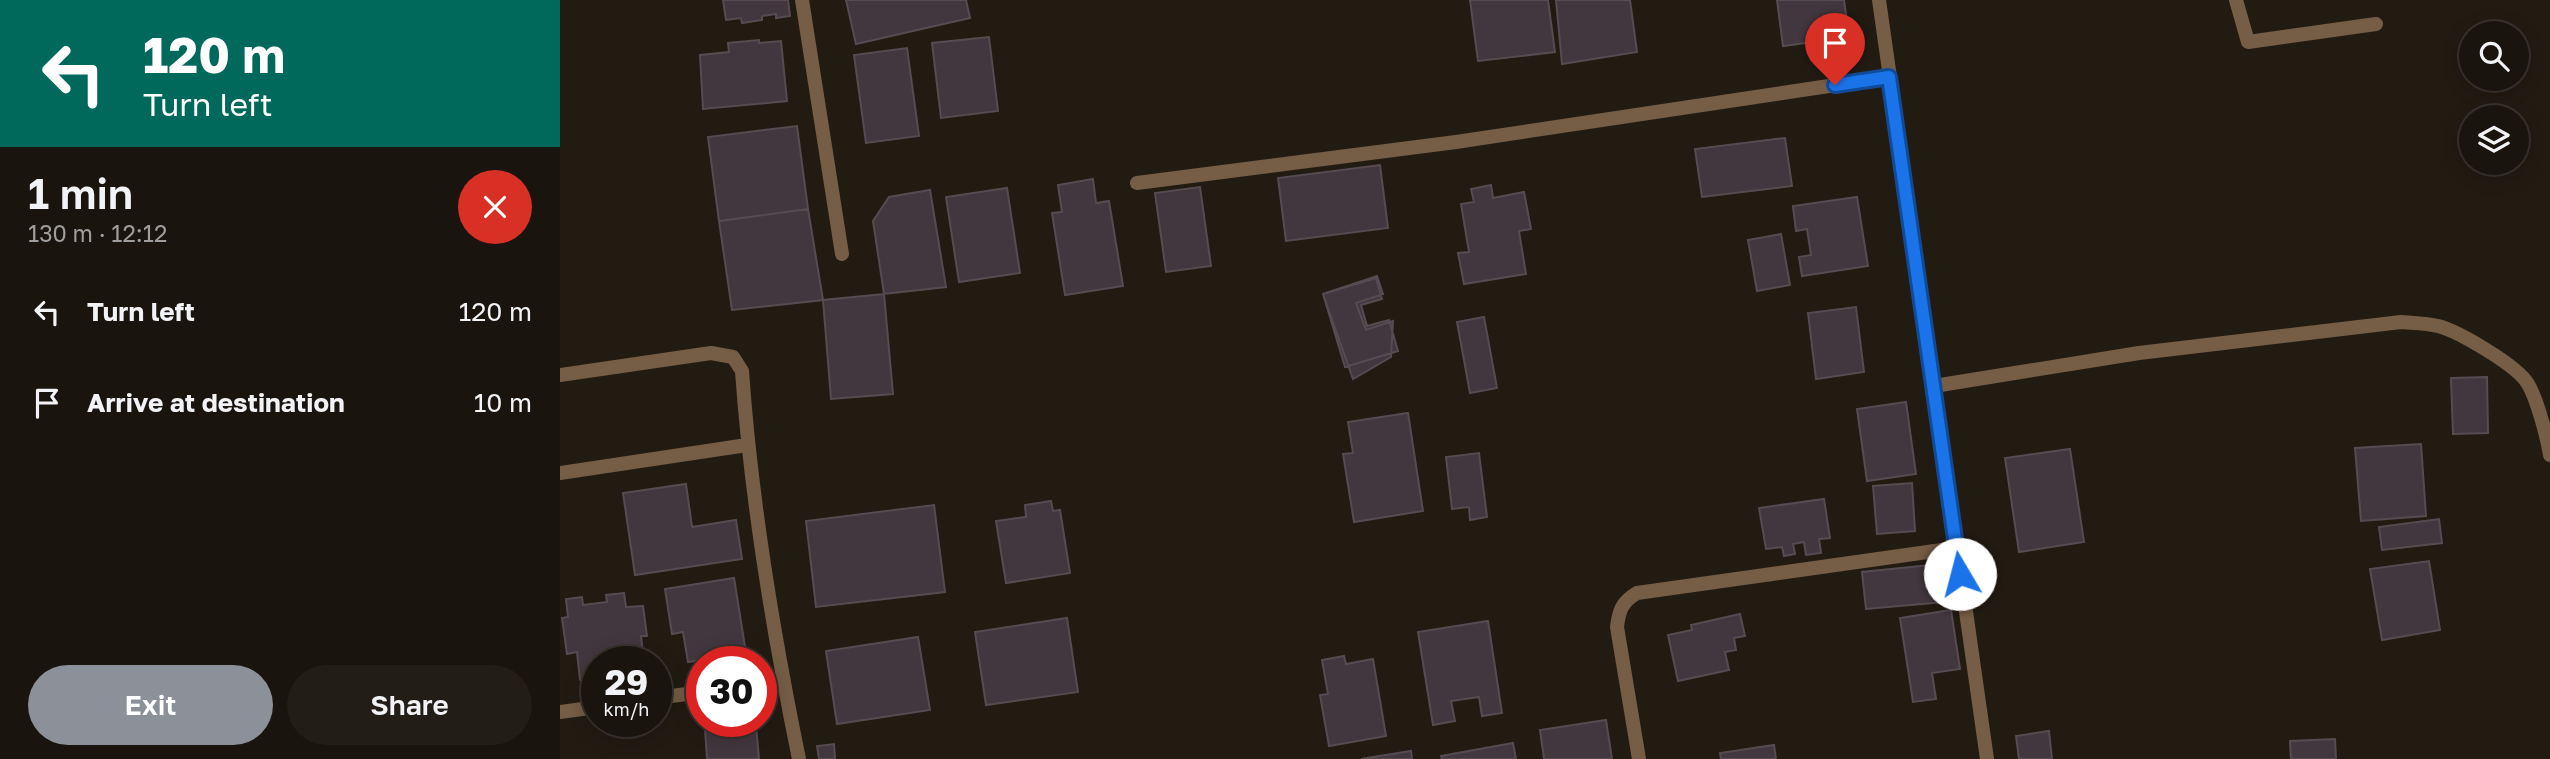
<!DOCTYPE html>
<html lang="en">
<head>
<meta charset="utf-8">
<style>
  :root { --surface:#1a140e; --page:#231d17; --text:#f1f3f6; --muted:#9f9e9e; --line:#38332e; --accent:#8c9099 }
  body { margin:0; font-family:"Golos Text",sans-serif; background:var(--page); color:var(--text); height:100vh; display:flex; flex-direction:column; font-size:26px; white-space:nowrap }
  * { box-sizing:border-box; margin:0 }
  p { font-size:23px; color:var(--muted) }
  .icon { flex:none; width:38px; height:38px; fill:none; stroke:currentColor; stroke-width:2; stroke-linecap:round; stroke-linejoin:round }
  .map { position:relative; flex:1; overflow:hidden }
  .panel { display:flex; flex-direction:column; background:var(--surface); width:560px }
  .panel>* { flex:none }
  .top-card { background:#00695c; color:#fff; overflow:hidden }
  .controls { position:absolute; left:1899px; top:21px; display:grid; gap:14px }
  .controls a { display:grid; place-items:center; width:70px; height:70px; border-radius:50%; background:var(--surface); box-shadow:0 4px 18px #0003,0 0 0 2px var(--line); font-size:35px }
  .speed { position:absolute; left:21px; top:646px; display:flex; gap:14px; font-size:35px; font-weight:700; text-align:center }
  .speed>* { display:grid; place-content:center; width:91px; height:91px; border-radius:50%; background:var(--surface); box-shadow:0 4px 18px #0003,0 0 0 2px var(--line); line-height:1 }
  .speed small { font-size:18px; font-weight:400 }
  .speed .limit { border:10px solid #d22; background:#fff; color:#111 }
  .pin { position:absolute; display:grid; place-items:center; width:60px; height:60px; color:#fff; margin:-72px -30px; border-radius:50% 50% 50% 0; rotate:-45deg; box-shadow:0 0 7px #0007 }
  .pin .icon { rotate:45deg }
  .me { position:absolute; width:77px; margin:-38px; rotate:352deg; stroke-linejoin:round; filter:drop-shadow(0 0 5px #0008) }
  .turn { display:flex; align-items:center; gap:24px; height:147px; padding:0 28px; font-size:32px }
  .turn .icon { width:91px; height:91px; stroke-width:2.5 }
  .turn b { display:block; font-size:49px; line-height:60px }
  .round { display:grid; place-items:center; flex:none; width:74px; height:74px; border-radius:37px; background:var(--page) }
  .summary { display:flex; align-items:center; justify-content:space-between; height:119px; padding:0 28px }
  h1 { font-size:42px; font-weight:600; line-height:52px }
  .primary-button { display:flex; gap:14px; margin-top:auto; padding:14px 28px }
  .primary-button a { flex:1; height:80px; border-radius:42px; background:var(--accent); color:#fff; font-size:28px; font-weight:600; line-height:80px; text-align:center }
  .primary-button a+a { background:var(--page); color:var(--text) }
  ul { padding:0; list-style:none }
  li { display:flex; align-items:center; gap:21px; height:91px; padding:0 28px }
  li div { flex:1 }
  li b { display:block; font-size:26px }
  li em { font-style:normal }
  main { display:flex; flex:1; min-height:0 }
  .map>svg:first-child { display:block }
  .building { fill:#42373e; stroke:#574b52; stroke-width:2 }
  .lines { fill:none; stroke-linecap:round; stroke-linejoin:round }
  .street { stroke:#765d45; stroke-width:14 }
  .route-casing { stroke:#114b97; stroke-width:18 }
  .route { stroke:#1a73e8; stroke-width:12 }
</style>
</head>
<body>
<main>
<section class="panel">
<div class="top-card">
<div class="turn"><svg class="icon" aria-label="left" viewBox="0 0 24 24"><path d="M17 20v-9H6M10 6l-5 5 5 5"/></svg><div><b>120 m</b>Turn left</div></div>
</div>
<div class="summary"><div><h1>1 min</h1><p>130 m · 12:12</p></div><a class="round" style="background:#d93025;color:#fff"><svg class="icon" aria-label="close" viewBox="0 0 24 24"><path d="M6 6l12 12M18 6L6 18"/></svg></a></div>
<ul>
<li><svg class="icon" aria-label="left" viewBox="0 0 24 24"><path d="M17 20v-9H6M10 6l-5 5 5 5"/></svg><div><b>Turn left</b></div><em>120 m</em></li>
<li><svg class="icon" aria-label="arrive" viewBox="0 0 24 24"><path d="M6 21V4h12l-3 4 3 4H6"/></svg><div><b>Arrive at destination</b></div><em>10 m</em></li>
</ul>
<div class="primary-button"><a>Exit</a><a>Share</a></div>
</section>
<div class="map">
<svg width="1990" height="759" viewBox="0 0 1990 759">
  <rect width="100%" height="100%" fill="#221b12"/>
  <path class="building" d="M163 0H228L230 16 216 18V14L202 16V20L182 23 181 18 166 20Z
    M286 0H406L410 18 296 44Z
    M910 0H988L995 52 918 61Z
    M996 0H1070L1077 52 1002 64Z
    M1217 0H1284L1289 37 1223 46Z
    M429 37 438 111 381 118 372 43Z
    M199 40V43L221 41 227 101 143 109 140 55 169 52 168 43Z
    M347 48 359 136 306 143 294 55Z
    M237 126 248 209 159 221 148 137Z
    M1225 138 1232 186 1142 197 1135 149Z
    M820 165 828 228 726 241 718 178Z
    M533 179 536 203 549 201 563 286 505 295 492 213 502 212 498 185Z
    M931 185 933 198 964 192 971 229 959 231 966 274 904 284 898 253 909 252 901 204 914 202 911 189Z
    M640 187 651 266 606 272 595 193Z
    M447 188 460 273 399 282 386 197Z
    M370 190 386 287 324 294 313 221 329 197Z
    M1297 197 1308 266 1242 276 1239 257 1251 255 1247 229 1236 231 1233 206Z
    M248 209 263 300 172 310 159 221Z
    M1221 234 1230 285 1197 291 1188 240Z
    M817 276 823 294 796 303 806 330 833 321 831 357 793 379 763 294Z
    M816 278 822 299 801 305 807 326 829 320 838 351 785 367 763 294Z
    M324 294 333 394 271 399 263 300Z
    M1296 307 1304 372 1256 379 1248 313Z
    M924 317 937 388 910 393 897 322Z
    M1927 377 1928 433 1893 434 1891 378Z
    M1346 402 1356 474 1307 481 1297 409Z
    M848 413 863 511 794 522 783 454 793 453 788 422Z
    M1861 444 1866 516 1801 521 1795 448Z
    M1510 449 1524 542 1459 552 1445 458Z
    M919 453 927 517 910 520 909 507 892 509 886 457Z
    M1352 483 1355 531 1317 534 1313 486Z
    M126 484 132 527 176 520 182 559 75 575 63 493Z
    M1264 499 1270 538 1259 539 1261 553 1246 555 1244 542 1233 544 1235 554 1224 556 1222 547 1206 549 1199 508Z
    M491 501 493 511 500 510 510 573 446 583 436 521 466 517 465 505Z
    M374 505 385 592 256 607 246 521Z
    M1879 519 1882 543 1822 550 1819 527Z
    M1869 561 1880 630 1822 640 1810 569Z
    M1380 564 1384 602 1306 609 1302 572Z
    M174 578 186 653 128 662 123 632 112 634 105 589Z
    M64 593 66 607 83 606 87 636H81L84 662H37V678L20 680 17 652 7 654 2 618 8 617 6 599 22 597 23 605 47 602 46 595Z
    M1391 610 1400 669 1372 673 1376 699 1353 702 1340 618Z
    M1180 614 1185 636 1174 638 1176 650 1165 652 1169 670 1118 681 1108 635 1132 630 1131 625Z
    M507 618 518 692 426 705 415 632Z
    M928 621 942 713 922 716 919 697 891 701 895 721 873 725 858 632Z
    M358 637 370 710 277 724 266 651Z
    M784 656 786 664 813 659 826 736 769 746 760 695 768 694 762 660Z
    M1046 720 1052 759H984L980 730Z
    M196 725 199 759H147L145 729Z
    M1489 731 1492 759H1459L1456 736Z
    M1775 739 1776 759H1731L1730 741Z
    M953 743 956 759H882L881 756Z
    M274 744 275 759H259L257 746Z
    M1214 745 1216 759H1161L1160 753Z
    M851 751 852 759H801Z"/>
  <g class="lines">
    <path class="street" d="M242 0 282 254
      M1319 0 1427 759
      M1676 0 1688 42 1816 24
      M577 183 896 142 1329 77
      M0 375 151 353 173 357 182 371C191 500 213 632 239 759
      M1374 386 1579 353 1841 322C1853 323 1867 323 1878 326 1898 331 1958 366 1968 384 1977 399 1987 437 1990 455
      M0 473 187 445
      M201 684 223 681
      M96 698 142 692
      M0 712 37 707
      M1079 759 1057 627C1059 610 1062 602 1077 593L1396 548"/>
  </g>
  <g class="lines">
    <g class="route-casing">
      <path id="route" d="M1275 85 1329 77 1400 574"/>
    </g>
    <use href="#route" class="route"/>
  </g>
</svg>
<div class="controls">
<a><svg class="icon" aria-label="search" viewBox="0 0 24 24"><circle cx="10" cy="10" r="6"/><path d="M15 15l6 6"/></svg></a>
<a><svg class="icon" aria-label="layers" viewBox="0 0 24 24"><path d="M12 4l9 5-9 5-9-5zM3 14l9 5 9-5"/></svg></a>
</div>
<div class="speed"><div>29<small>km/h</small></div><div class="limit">30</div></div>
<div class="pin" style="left:1275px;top:85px;background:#d93025"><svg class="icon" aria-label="arrive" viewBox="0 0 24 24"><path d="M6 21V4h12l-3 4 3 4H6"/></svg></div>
<svg class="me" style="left:1400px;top:574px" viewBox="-20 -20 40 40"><circle r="19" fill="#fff"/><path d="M0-13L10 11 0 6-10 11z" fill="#1a73e8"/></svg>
</div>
</main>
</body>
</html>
